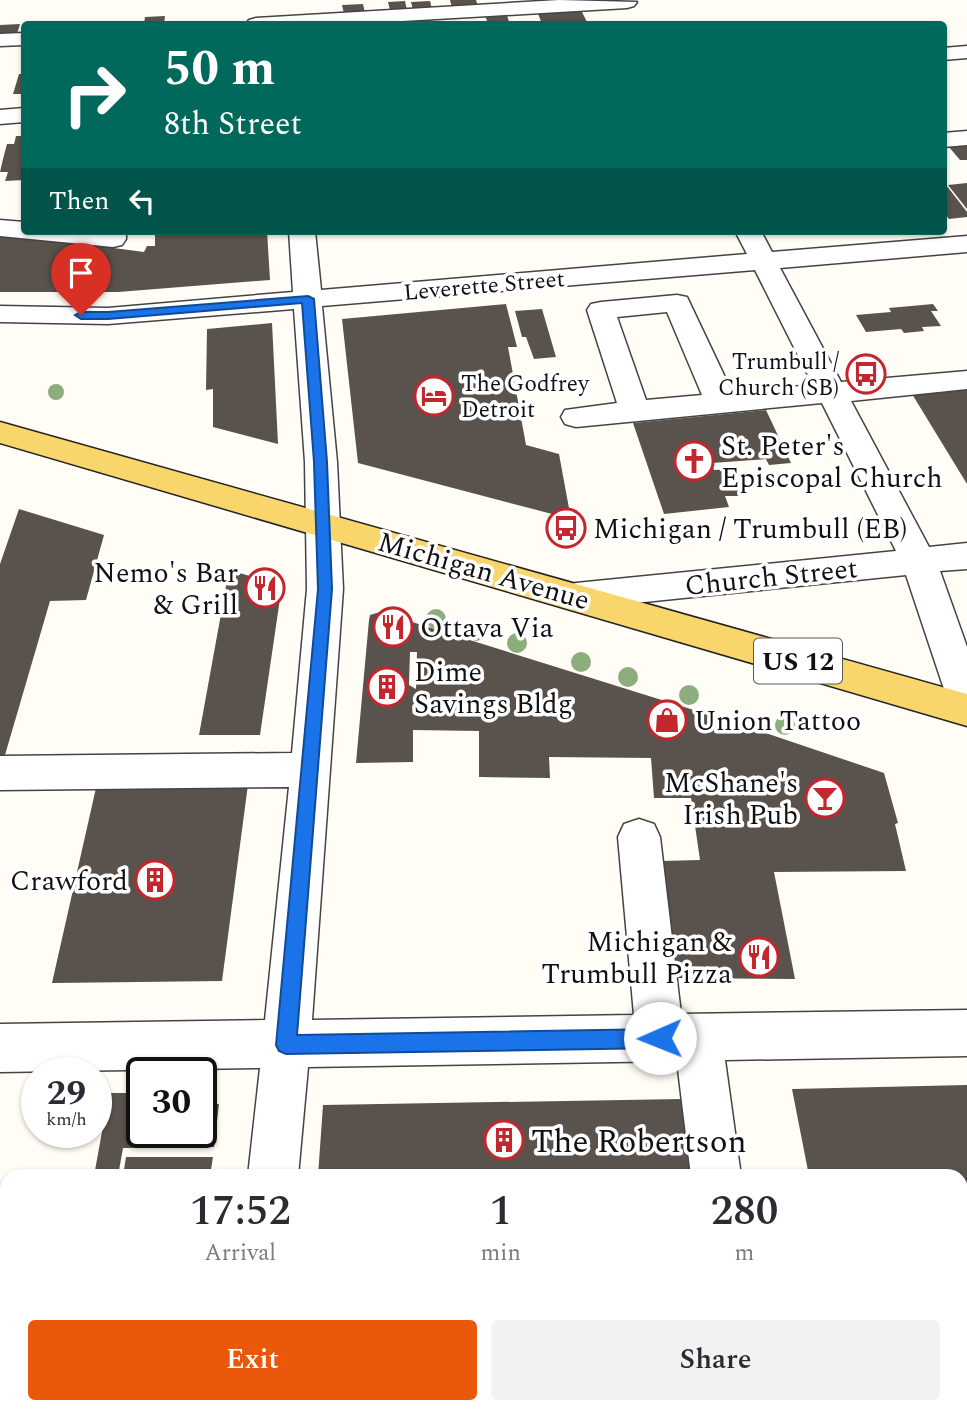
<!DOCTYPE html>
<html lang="en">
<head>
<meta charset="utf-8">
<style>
  :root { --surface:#fff; --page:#f2f2f3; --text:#2b2b33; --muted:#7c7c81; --accent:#ea580c }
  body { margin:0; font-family:Spectral,serif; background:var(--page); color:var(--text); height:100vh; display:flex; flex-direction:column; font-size:26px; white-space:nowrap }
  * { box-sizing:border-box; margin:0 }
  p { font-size:23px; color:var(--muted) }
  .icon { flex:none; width:38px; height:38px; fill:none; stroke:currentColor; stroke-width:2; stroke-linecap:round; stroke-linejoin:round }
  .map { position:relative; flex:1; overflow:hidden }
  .details { position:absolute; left:0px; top:1169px; width:968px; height:245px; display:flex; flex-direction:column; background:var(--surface); border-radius:21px 21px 0 0; box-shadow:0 2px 5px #0004 }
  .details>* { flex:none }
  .guide { position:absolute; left:21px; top:21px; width:926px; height:214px; border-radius:7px; box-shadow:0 2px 5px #0004; background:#00695c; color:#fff; overflow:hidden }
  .speed { position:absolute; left:21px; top:1057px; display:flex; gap:14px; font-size:35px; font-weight:700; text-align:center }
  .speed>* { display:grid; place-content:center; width:91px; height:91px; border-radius:50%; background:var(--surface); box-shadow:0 2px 5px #0004; line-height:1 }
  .speed small { font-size:18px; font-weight:400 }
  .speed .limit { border:4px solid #111; border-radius:10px; background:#fff; color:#111 }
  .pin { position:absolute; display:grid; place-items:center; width:60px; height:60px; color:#fff; margin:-72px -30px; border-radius:50% 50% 50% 0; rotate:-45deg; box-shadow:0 0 7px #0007 }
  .pin .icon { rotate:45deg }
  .me { position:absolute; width:77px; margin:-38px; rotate:269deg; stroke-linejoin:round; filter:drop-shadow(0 0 5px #0008) }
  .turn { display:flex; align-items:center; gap:24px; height:147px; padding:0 28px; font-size:32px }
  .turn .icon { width:91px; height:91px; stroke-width:2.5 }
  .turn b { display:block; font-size:49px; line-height:60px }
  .then { display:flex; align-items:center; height:66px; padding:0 28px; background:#0003; gap:14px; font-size:26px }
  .eta { display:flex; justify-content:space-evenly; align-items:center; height:119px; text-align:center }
  .eta b { font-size:42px; font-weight:600; line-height:49px }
  .action { display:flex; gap:14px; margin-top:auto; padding:14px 28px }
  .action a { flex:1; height:80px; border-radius:7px; background:var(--accent); color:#fff; font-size:28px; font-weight:600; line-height:80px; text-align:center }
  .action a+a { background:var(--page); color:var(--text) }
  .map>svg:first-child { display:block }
  .building { fill:#5a524d; fill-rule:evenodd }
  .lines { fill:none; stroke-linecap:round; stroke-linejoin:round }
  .minor-casing { stroke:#444; stroke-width:3 }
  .major-casing { stroke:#222; stroke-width:3 }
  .minor { fill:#fff; fill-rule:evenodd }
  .major { fill:#f9d66b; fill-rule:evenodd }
  .tree { fill:#8dad7f }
  .route { fill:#1a73e8; stroke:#114b97; stroke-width:2 }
  .labels { text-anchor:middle; stroke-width:7; stroke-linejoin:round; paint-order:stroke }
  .far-street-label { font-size:23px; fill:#111; stroke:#fff }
  .far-poi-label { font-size:23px; fill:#111; stroke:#fff; text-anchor:end }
  .shield { fill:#fff; stroke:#585858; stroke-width:2 }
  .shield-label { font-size:26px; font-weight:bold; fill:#111 }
  .poi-label { font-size:28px; fill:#111; stroke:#fff; text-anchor:start }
  .street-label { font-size:28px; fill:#111; stroke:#fff }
  .near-poi-label { font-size:33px; fill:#111; stroke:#fff; text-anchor:start }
</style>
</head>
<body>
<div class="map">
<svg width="967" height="1414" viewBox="0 0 967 1414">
  <rect width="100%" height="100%" fill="#fffdf5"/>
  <path class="building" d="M450 0H476L478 6 452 8Z
    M405 1 407 10H390L388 2Z
    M430 1 432 9 413 10 411 2Z
    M363 4 365 13 344 14 342 5Z
    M580 8 588 24H542L537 11Z
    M507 15 509 22 488 23 485 16Z
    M165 16 164 24H144L145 17Z
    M20 24 17 34 0 35V25Z
    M19 74H24V94H13Z
    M16 136H24V180L5 181 8 172H0L3 159 7 144H14Z
    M967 146V160H960L949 147Z
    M943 181 967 212V217L949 219 943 212Z
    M967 183V209L948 185Z
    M155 231H267L270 280 118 292H0V233L144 252 147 246H155Z
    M506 304 517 347H508L526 445 559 454 571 519 358 463 342 319Z
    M933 304 938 311H931L941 326 922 327 924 331 904 333 901 329 866 332 856 315 891 312 889 308Z
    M542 309 556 357 534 359 526 337H522L515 311Z
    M272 323 278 444 213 427V389L206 390 207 329Z
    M967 389V484L912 394Z
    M766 410 791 463 769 465 766 459 712 463 714 470 732 469 742 496H725L729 507 664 514 633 423Z
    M19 509 104 535 86 600 50 601 5 755H0V564Z
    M229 570 282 585 260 735H199Z
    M380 612 745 726 884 773 898 823 895 824 906 871 774 872 795 979 677 978 662 861 700 860 691 798H654L651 758 549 757 550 778 479 777V731L413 730V762L356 763 369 620 370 615ZM410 652H417L416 689 409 685Z
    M249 777 222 981 52 983 98 779Z
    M967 1085V1325L961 1326V1176H809L792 1089Z
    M210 1091 209 1104H219L214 1147 123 1148 118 1176H94L109 1093H142V1132H201V1092Z
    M682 1099 692 1176H318L323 1105Z
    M126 1157H213L210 1176H123Z"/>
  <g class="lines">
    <g class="minor-casing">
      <path id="minor" d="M559 0 637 2 634 6 627 8 351 24H246L249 20 256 18Z
        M24 33V45L0 46V34Z
        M967 46V58L943 60V48Z
        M24 108V122L0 124V110Z
        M967 131V145L943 147V133Z
        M0 220 24 222V231H126V239L122 245 113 247 0 236Z
        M289 231H315L321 290 747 254 735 231H761L772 252 967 236V252L780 268 841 382 967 371V389L851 401 929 547 967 543V569L940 571 967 647V716L953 712 948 701 906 575 576 609 563 605 558 596 563 587 576 583 896 551 822 403 576 427 565 424 561 417 565 410 617 403 587 310 591 304 601 302 677 295 687 297 732 392 813 385 755 270 322 306 337 462 343 589 312 1020 634 1015 618 837 624 824 639 819 654 824 660 837 681 1014 967 1010V1056L725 1060 741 1176H691L677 1061 308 1067 298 1176H248L260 1068 0 1072V1024L265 1020 289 787 0 790V756L292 753 307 589 305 462 294 309 108 324 0 322V306L108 308 293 292ZM667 312 702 395 646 400 617 317Z
        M967 1338V1394L961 1395V1339Z
        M220 1407H276V1414H218Z"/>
    </g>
    <g class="major-casing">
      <path id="major" d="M0 422 967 694V726L0 443Z"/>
    </g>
    <use href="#minor" class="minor"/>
    <use href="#major" class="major"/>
  </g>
  <g class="tree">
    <circle cx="56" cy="392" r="8"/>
    <circle cx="436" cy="619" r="10"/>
    <circle cx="476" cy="631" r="10"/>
    <circle cx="517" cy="643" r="10"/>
    <circle cx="581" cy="662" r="10"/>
    <circle cx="628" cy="677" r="10"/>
    <circle cx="689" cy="695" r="10"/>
    <circle cx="785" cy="725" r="10"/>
  </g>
  <path class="route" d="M308 296 314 299 327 462 332 589 297 1035 660 1029 667 1032 670 1038 667 1045 660 1048 286 1054 279 1051 276 1045 318 589 314 462 302 303 108 319H81L75 315 81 312H108Z"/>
  <defs>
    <g id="bus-ring" transform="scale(2.0125)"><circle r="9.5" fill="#fff" stroke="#c4262e" stroke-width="1.5"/><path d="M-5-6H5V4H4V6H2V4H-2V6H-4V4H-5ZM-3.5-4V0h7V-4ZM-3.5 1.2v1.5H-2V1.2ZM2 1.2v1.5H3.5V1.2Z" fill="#c4262e"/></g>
    <g id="hotel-ring" transform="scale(2.0125)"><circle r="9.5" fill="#fff" stroke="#c4262e" stroke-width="1.5"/><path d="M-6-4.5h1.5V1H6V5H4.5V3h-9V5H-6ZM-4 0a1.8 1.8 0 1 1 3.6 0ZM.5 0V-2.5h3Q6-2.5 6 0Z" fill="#c4262e"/></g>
    <g id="church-ring" transform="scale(2.0125)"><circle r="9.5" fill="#fff" stroke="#c4262e" stroke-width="1.5"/><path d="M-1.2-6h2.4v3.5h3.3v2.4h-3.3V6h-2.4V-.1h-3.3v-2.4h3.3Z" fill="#c4262e"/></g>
    <g id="restaurant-ring" transform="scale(2.0125)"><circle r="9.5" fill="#fff" stroke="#c4262e" stroke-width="1.5"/><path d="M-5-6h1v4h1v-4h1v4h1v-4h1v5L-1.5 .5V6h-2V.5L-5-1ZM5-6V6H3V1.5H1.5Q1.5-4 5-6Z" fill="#c4262e"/></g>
    <g id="building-ring" transform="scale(2.0125)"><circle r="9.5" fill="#fff" stroke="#c4262e" stroke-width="1.5"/><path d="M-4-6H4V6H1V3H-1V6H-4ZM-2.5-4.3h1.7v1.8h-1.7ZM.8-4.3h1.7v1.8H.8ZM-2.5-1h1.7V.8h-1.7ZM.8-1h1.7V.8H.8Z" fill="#c4262e"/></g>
    <g id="shop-ring" transform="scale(2.0125)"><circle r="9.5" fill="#fff" stroke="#c4262e" stroke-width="1.5"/><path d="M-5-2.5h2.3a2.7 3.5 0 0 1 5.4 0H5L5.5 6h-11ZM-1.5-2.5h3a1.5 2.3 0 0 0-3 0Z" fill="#c4262e"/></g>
    <g id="bar-ring" transform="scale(2.0125)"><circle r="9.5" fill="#fff" stroke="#c4262e" stroke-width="1.5"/><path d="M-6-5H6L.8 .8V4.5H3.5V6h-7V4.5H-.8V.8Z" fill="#c4262e"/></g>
  </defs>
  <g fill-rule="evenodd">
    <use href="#bus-ring" x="866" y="374"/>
    <use href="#hotel-ring" x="434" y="396"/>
    <use href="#church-ring" x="694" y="461"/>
    <use href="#bus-ring" x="566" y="528"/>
    <use href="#restaurant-ring" x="265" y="588"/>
    <use href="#restaurant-ring" x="393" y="627"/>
    <use href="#building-ring" x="387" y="687"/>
    <use href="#shop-ring" x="667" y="720"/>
    <use href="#bar-ring" x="825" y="798"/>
    <use href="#building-ring" x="155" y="880"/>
    <use href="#restaurant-ring" x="759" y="957"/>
    <use href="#building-ring" x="504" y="1140"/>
  </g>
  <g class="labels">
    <g class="far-street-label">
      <text transform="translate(484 285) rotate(-5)" y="8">Leverette Street</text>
    </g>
    <g class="far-poi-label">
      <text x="839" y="369">Trumbull /<tspan x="839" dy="26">Church (SB)</tspan></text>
      <text x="461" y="391" text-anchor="start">The Godfrey<tspan x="461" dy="26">Detroit</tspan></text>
    </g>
    <rect class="shield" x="754" y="638.5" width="88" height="45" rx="5"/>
    <g class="shield-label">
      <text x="798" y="670">US 12</text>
    </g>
    <g class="poi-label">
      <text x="721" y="455">St. Peter's<tspan x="721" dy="32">Episcopal Church</tspan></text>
      <text x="593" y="538">Michigan / Trumbull (EB)</text>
      <text x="238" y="582" text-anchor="end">Nemo's Bar<tspan x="238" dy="32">&amp; Grill</tspan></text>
      <text x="420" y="637">Ottava Via</text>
      <text x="414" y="681">Dime<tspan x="414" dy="32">Savings Bldg</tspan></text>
      <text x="694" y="730">Union Tattoo</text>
      <text x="798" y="792" text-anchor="end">McShane's<tspan x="798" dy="32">Irish Pub</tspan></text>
      <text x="128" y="890" text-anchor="end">Crawford</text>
      <text x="732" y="951" text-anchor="end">Michigan &amp;<tspan x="732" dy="32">Trumbull Pizza</tspan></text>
    </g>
    <g class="street-label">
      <text transform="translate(484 570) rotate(16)" y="10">Michigan Avenue</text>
      <text transform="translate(771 576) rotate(-6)" y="10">Church Street</text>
    </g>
    <g class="near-poi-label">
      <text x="531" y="1152">The Robertson</text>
    </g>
  </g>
</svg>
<div class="speed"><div>29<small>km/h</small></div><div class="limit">30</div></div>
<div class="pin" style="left:81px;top:315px;background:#d93025"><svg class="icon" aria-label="arrive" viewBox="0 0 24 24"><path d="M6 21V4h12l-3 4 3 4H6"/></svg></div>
<svg class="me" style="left:660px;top:1038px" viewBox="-20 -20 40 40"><circle r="19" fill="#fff"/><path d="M0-13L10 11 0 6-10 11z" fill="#1a73e8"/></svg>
<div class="guide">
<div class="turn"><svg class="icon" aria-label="right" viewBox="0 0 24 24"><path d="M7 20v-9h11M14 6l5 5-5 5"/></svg><div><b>50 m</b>8th Street</div></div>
<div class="then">Then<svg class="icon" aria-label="left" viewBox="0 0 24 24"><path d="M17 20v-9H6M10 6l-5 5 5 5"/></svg></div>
</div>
<section class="details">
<div class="eta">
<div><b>17:52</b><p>Arrival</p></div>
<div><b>1</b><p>min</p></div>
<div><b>280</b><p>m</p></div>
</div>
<div class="action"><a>Exit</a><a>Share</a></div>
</section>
</div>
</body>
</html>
